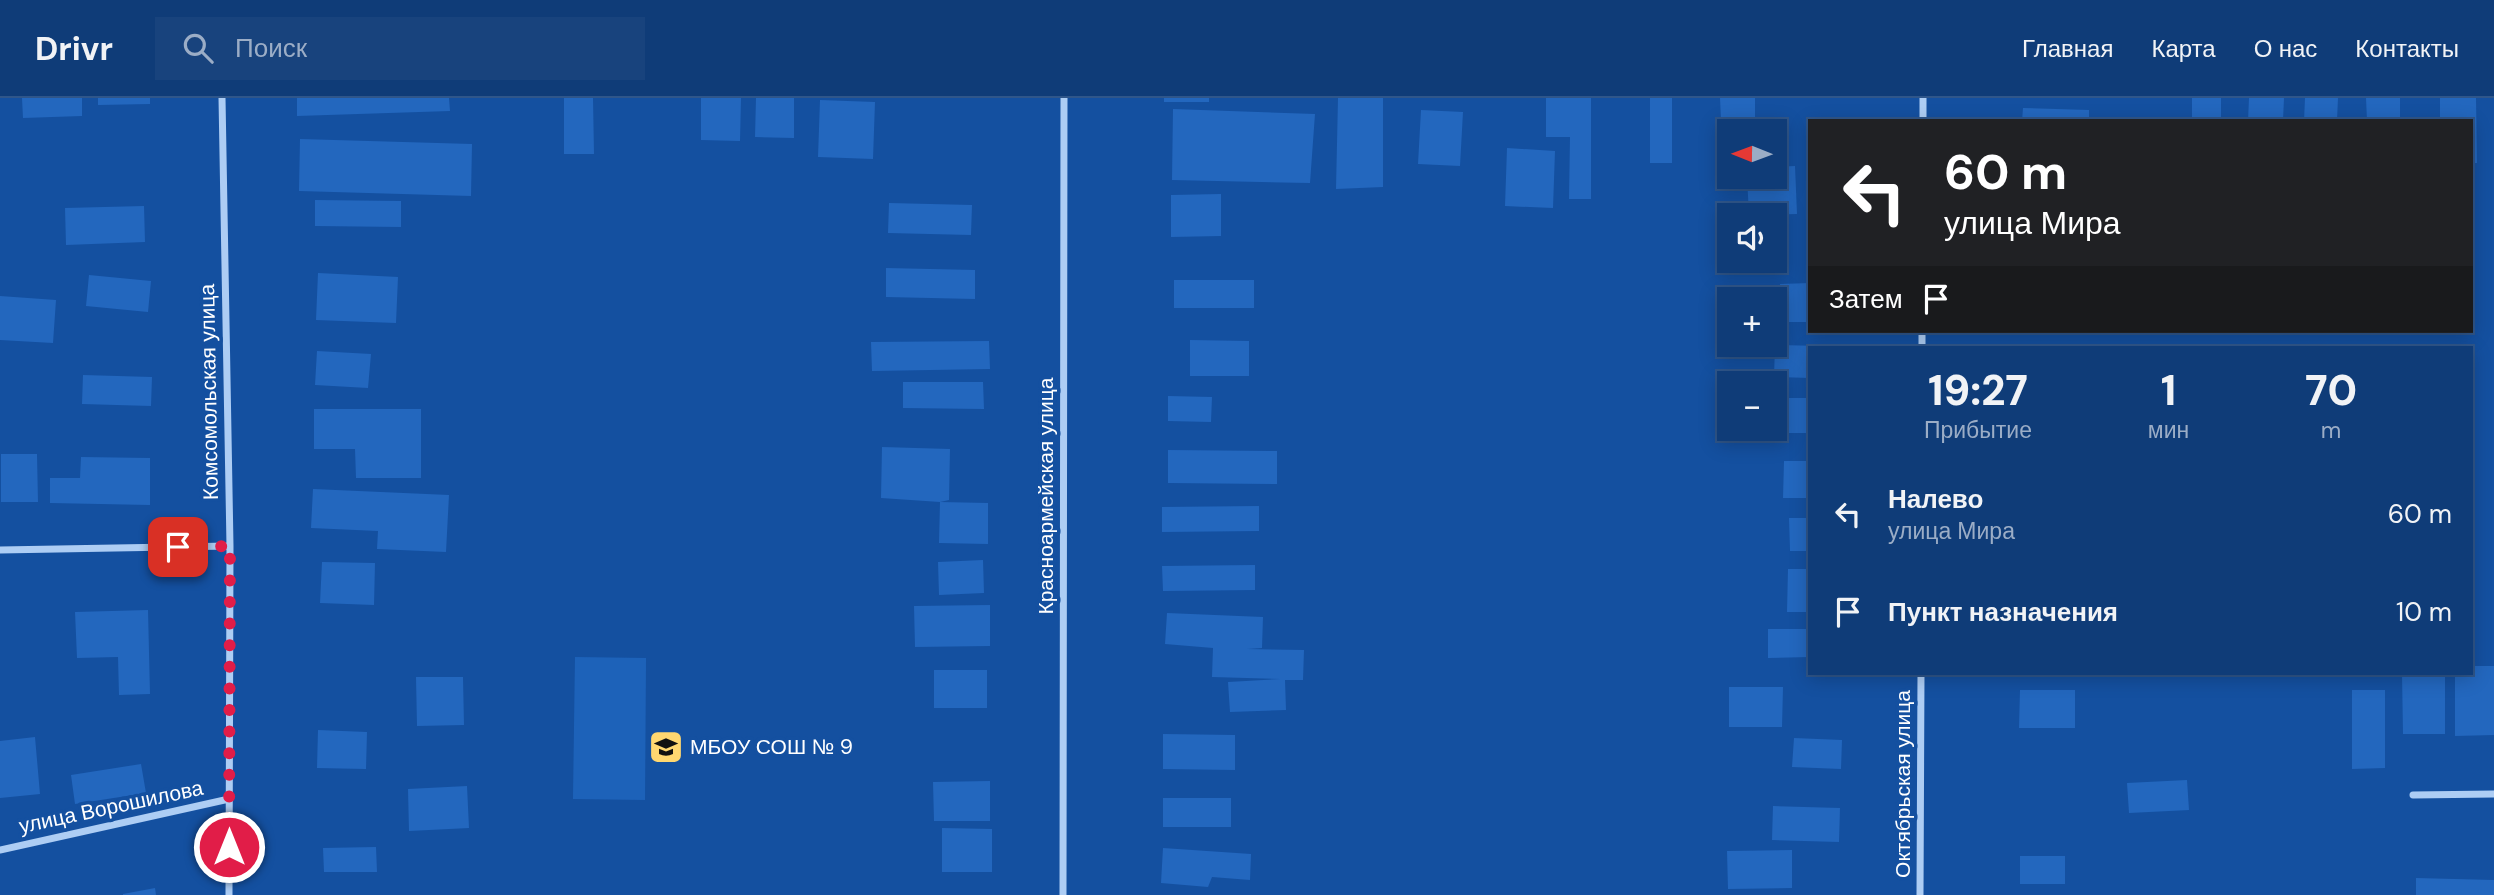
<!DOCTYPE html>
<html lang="ru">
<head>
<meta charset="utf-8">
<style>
  :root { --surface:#0f3c78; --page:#18437d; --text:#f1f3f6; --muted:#9badc6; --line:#2f568a }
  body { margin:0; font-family:"DM Sans",sans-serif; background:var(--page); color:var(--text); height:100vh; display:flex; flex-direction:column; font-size:26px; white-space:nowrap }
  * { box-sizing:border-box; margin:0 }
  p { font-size:23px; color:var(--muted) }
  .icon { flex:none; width:38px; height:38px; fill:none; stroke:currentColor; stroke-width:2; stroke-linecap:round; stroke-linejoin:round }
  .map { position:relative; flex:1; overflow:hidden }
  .details { position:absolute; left:1808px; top:248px; width:665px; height:329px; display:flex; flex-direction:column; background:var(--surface); border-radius:0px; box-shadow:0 4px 18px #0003,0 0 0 2px var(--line) }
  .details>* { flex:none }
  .hud { position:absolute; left:1808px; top:21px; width:665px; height:214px; border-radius:0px; box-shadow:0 4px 18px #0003,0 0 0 2px var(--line); background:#202124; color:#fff; overflow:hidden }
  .needle { width:46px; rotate:271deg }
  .fabs { position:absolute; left:1717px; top:21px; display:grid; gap:14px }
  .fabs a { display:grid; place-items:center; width:70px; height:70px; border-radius:0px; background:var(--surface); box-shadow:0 4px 18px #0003,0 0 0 2px var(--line); font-size:35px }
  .pin { position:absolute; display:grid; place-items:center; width:60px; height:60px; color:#fff; margin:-30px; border-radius:14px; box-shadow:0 4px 10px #0006 }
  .me { position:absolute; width:77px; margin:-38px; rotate:0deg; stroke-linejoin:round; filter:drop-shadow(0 0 5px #0008) }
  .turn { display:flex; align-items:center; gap:24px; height:147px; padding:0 21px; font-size:32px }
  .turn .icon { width:91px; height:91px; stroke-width:2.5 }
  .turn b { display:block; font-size:49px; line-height:60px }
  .then { display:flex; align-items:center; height:66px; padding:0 21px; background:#0003; gap:14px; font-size:26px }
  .eta { display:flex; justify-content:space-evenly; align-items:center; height:119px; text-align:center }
  .eta b { font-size:42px; font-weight:800; line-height:49px }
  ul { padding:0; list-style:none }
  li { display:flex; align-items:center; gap:21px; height:98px; padding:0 21px }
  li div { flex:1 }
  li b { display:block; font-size:26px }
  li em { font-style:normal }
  header { display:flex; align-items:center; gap:42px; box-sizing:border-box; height:98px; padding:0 35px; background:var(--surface); border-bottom:2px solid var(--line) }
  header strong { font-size:33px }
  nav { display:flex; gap:38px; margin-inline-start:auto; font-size:24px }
  .search { width:490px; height:63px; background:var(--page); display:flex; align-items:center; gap:18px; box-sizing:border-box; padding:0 24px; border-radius:0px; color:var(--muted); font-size:26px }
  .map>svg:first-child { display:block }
  .green { fill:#1d62b9 }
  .building { fill:#2367be }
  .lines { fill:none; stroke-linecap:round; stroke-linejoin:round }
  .minor { stroke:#adcdf4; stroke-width:7 }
  .route { stroke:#e11d48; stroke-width:12; stroke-dasharray:0 21.6 }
  .labels { text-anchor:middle; stroke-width:7; stroke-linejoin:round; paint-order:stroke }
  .street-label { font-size:21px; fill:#fff; stroke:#1450a0 }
  .poi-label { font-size:21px; fill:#fff; stroke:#1450a0; text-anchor:start }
</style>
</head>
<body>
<header>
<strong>Drivr</strong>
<div class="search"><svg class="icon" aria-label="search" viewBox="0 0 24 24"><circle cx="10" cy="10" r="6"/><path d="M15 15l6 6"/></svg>Поиск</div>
<nav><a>Главная</a><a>Карта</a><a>О нас</a><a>Контакты</a></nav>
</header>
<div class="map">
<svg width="2494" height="797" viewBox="0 0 2494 797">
  <rect width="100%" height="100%" fill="#1450a0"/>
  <path class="green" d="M575 559 646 560 645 702 573 701Z"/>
  <path class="building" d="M22 0H82V18L23 20Z
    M98 0H150V6L98 7Z
    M297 0H449L450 13 297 18Z
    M564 0H593L594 56H564Z
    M701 0H741L740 43 701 42Z
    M756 0H794V40L755 39Z
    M1164 0H1209V4H1164Z
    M1338 0H1383V89L1336 91Z
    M1546 0H1591V101H1569L1570 39H1546Z
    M1650 0H1672V65H1650Z
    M1720 0H1755V22L1721 23Z
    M2192 0H2221V23H2192Z
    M2249 0H2284L2283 23H2248Z
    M2305 0H2338L2337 23H2304Z
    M2366 0H2400V23H2367Z
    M2440 0H2476L2477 65H2471V23H2440Z
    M820 2 875 4 873 61 818 59Z
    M2023 10 2089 12V23H2022Z
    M1173 11 1315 16 1310 85 1172 82Z
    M1421 12 1463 14 1460 68 1418 66Z
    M300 41 472 46 471 98 299 93Z
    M1507 50 1555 53 1553 110 1505 108Z
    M1795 68 1797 116 1749 117 1747 79H1774V69Z
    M1221 96V138L1171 139V97Z
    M315 102 401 103V129L315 128Z
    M889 105 972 107 971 137 888 135Z
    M144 108 145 144 66 147 65 110Z
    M886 170 975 172V201L886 199Z
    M318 175 398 179 396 225 316 222Z
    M89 177 151 183 148 214 86 208Z
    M1174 182H1254V210H1174Z
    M1810 185V224H1781L1780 186Z
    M0 198 56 202 53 245 0 242Z
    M1190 242 1249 243V278H1190Z
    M989 243 990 271 872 273 871 244Z
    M1775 247 1824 248V250H1810V280L1774 279Z
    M317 253 371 256 368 290 315 287Z
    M83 277 152 279 151 308 82 306Z
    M903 284H983L984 311 903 310Z
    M1168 298 1212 299 1211 324 1168 323Z
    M1785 300H1810V335H1785Z
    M314 311H421V380H356L355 351H314Z
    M882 349 950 351 949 402 940 404 881 400Z
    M1168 352 1277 353V386L1168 385Z
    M1 356H37L38 404H1Z
    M81 359 150 360V407L50 405V380H80Z
    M1784 363H1810V400H1783Z
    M313 391 449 397 446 454 377 451 378 433 311 430Z
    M940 404 988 405V446L939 445Z
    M1259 408V433L1162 434V409Z
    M1789 420H1810V453H1790Z
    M983 462 984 495 939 497 938 464Z
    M322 464 375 465 374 507 320 505Z
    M1255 467V492L1163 493 1162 468Z
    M1788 471H1810V514H1787Z
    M990 507V548L915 549 914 508Z
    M148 512 150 596 119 597 118 559 77 560 75 514Z
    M1167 515 1263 519 1262 550 1247 551 1304 552 1303 582H1285L1286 612 1230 614 1228 584 1281 581 1212 579 1213 550 1165 546Z
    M1768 531H1810V559L1768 560Z
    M2471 568H2494V637L2455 638V576H2471Z
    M934 572H987V610H934Z
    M2402 576H2445V636H2403Z
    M416 579H463L464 627 417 628Z
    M1729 589H1783L1782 629H1729Z
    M2020 592H2075V630H2019Z
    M2352 592H2385V670L2352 671Z
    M318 632 367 634 366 671 317 670Z
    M1163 636 1235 637V672L1163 671Z
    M35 639 40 696 0 700V643Z
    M1794 640 1842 642 1841 671 1792 669Z
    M141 666 146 695 75 706 71 677Z
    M2187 682 2189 712 2129 715 2127 685Z
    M990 683V723H934L933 684Z
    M467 688 469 730 409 733 408 691Z
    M1163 700H1231V729H1163Z
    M1773 708 1840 710 1839 744 1772 742Z
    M942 730 992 731V774H942Z
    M376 749 377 774H324L323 750Z
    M1163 750 1251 756 1250 782 1212 779 1208 789 1161 785Z
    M1792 752V790L1728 791 1727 753Z
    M2020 758H2065V786H2020Z
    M2416 780 2494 782V797H2416Z
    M155 790 156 797H123V796Z"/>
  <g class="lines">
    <path class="minor" d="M222 0 230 448 229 797
      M1923 23V0
      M1922 250V233
      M0 452 230 448
      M2413 697 2494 696
      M0 752 229 701
      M1063 797 1064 0
      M1920 797 1921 576"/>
  </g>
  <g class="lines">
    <path class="route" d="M178 449 230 448 229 749"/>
  </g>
  <defs>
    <g id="school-square" transform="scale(1.75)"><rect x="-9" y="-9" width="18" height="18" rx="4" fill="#ffd770" stroke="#1450a0"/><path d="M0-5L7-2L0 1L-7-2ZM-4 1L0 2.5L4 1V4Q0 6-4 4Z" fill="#111"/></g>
  </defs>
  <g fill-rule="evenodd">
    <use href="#school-square" x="666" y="649"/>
  </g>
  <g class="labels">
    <g class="street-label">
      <text transform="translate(209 294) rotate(-91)" y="7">Комсомольская улица</text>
      <text transform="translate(1046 398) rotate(-90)" y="7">Красноармейская улица</text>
      <text transform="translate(1903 686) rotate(-90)" y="7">Октябрьская улица</text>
      <text transform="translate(111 709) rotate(-12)" y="7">улица Ворошилова</text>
    </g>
    <g class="poi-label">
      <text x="690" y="656">МБОУ СОШ № 9</text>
    </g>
  </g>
</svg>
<div class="fabs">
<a><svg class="needle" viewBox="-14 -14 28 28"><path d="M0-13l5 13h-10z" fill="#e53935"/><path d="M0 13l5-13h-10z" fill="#9badc6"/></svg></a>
<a><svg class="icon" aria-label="sound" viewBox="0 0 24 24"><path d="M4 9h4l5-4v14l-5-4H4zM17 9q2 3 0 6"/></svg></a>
<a>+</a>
<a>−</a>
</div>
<div class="pin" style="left:178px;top:449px;background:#d93025"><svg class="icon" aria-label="arrive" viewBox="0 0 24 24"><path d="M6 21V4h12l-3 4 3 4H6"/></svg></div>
<svg class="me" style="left:229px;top:749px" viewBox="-20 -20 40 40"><circle r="17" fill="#e11d48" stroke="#fff" stroke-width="3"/><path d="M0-11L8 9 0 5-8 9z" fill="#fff"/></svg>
<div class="hud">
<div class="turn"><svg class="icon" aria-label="left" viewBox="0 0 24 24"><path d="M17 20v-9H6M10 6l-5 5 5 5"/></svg><div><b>60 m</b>улица Мира</div></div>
<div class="then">Затем<svg class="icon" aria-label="arrive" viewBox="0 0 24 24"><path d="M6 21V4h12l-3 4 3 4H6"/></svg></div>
</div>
<section class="details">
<div class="eta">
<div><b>19:27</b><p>Прибытие</p></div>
<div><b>1</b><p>мин</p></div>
<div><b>70</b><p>m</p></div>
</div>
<ul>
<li><svg class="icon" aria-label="left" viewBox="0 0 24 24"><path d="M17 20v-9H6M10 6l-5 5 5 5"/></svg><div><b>Налево</b><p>улица Мира</p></div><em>60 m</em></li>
<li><svg class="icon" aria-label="arrive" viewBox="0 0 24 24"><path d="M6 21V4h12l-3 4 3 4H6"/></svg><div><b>Пункт назначения</b></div><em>10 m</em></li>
</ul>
</section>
</div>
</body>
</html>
